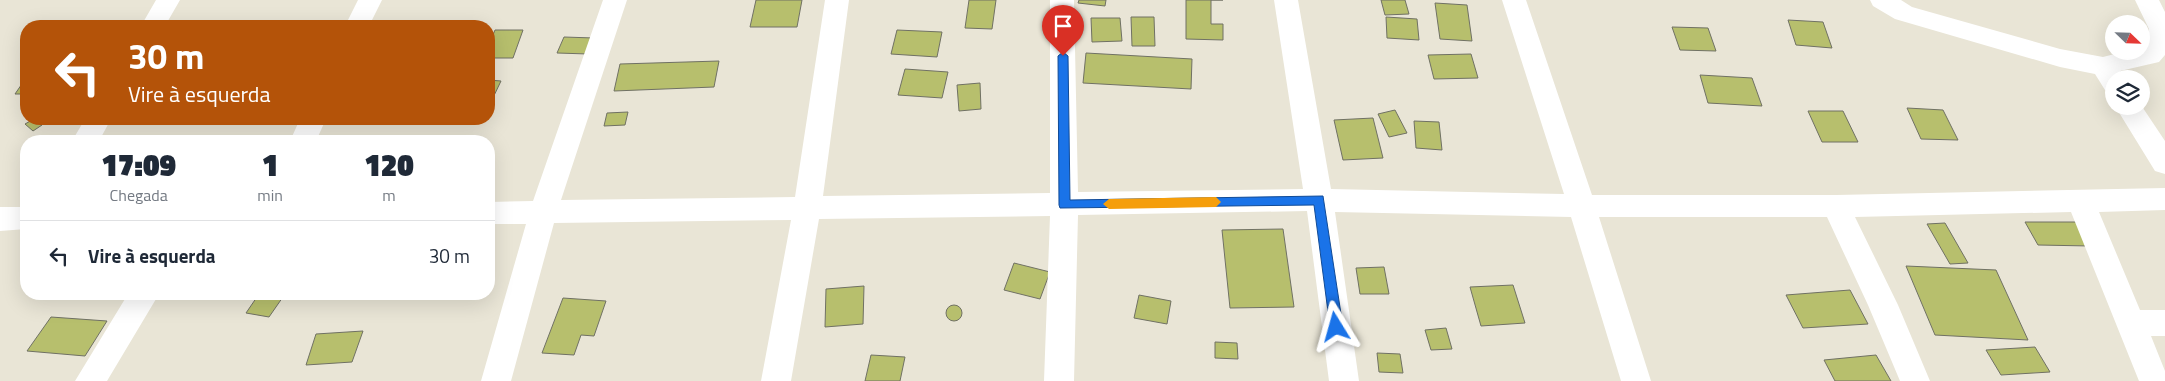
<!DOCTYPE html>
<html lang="pt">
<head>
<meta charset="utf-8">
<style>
  :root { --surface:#fff; --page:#f6f6f7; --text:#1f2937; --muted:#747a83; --line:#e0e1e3 }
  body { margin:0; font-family:"Titillium Web",sans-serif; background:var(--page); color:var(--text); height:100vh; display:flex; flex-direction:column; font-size:19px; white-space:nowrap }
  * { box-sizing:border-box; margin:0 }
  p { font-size:16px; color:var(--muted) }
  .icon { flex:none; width:28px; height:28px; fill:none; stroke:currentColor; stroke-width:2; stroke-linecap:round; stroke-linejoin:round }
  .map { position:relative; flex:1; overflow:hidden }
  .sheet { position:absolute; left:20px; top:135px; width:475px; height:165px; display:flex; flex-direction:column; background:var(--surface); border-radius:20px; box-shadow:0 5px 20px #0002 }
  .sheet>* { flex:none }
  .top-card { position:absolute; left:20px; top:20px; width:475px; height:105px; border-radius:20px; box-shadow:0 5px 20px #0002; background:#b45309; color:#fff; overflow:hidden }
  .needle { width:32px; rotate:113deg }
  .controls { position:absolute; left:2105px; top:15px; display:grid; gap:10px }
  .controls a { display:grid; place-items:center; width:45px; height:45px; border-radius:50%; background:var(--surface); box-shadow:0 5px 20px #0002; font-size:25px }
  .pin { position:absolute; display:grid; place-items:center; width:42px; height:42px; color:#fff; margin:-51px -21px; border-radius:50% 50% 50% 0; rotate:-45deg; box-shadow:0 0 5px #0007 }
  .pin .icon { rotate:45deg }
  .me { position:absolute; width:55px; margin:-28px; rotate:352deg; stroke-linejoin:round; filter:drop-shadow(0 0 4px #0008) }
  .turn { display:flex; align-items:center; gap:18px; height:105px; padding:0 25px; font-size:22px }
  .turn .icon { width:65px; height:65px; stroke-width:2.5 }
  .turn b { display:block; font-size:35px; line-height:42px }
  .eta { display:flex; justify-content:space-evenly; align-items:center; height:85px; text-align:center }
  .eta b { font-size:30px; font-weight:800; line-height:35px }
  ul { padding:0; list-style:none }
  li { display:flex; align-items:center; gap:15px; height:70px; padding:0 25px; border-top:1px solid var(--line) }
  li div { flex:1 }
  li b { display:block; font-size:19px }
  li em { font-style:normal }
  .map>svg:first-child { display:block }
  .building { fill:#b7bf6d; stroke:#707164 }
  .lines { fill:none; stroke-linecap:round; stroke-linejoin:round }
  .minor { fill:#fff; fill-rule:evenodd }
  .route { fill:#1a73e8; stroke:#114b97 }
  .slow { fill:#f59e0b }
</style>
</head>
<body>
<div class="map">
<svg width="2165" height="381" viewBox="0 0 2165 381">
  <rect width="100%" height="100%" fill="#e9e5d6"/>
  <path class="building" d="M756 0H802L797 27H750Z
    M969 0H996L992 29 965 28Z
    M1079 0H1106L1105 6 1078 3Z
    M1186 0H1223H1211V24H1223V40L1186 39Z
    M1381 0H1405L1409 14 1385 15Z
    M1435 3 1467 5 1472 41 1440 39Z
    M1131 17H1154L1155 46H1132Z
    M1386 17 1417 19 1419 40 1387 38Z
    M1091 18H1120L1122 41 1092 42Z
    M1788 20 1823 22 1832 48 1796 45Z
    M1672 27 1708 28 1716 51 1680 50Z
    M495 30H523L513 58H489V45Z
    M897 30 942 32 937 57 891 54Z
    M564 37 594 38 588 54 557 53Z
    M1086 53 1192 59 1191 89 1083 83Z
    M1471 54 1478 78 1434 79 1428 55Z
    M719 61 714 87 614 91 620 64Z
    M905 69 948 72 942 98 898 95Z
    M1700 75 1752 78 1762 106 1708 103Z
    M26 78V94H15Z
    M489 80 501 81 489 106Z
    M980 83 981 109 959 111 957 85Z
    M1907 108 1943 110 1958 140 1921 139Z
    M1395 110 1407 133 1389 137 1378 114Z
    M1808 111H1843L1858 142H1822Z
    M628 112 625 125 604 126 607 113Z
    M1373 118 1383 158 1343 160 1334 120Z
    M34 119 42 125 33 131 25 124Z
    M1414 121 1439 122 1442 150 1416 148Z
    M2025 222H2076L2090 246 2038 245Z
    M1945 223 1968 263 1950 264 1927 224Z
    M1283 229 1294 307 1230 308 1222 230Z
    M1014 263 1050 272 1040 299 1004 290Z
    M1906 266 1996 270 2028 340 1935 335Z
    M1384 267 1389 294H1360L1356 268Z
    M1513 285 1525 323 1481 326 1470 287Z
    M864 286 863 324 825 327 826 289Z
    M1850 290 1868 324 1803 328 1786 295Z
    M259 294H285L269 317 246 313Z
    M411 294H437L436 299H409Z
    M1139 295 1171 301 1167 324 1134 318Z
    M563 298 606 301 594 336 581 335 574 355 542 353Z
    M946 313a8 8 0 1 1 16 0a8 8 0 1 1-16 0Z
    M51 317 107 321 85 356 27 351Z
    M1446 328 1452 349 1431 350 1425 330Z
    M363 331 352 362 306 365 316 334Z
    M1215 342 1237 343 1238 359 1215 358Z
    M2035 347 2050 372 2001 375 1986 350Z
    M1377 353 1400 354 1403 373 1379 372Z
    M871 355 905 357 900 381H865Z
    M1876 355 1891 381H1835L1824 360Z"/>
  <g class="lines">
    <path class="minor" d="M156 0H180L165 26H141Z
      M358 0H382L369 26H345Z
      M603 0H627L561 200 795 197 825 0H849L823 196 1050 193V0H1074L1078 192 1303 189 1274 0H1298L1331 189 1564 194 1502 0H1526L1592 195H1836L2165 188V210L2099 212 2140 310H2165V336H2151L2165 371V381H2139L2071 212 1855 217 1898 305 1930 381H1900L1868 305 1827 217H1599L1651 381H1621L1571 217 1335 212 1359 381H1329L1307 211 1078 215 1074 381H1044L1050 216 819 219 791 381H761L791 220 554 223 511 381H481L526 224H489V202L533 201Z
      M1870 0H1901L1912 7 2060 49 2103 57 2126 51H2141V48L2148 42 2149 29 2135 0H2159L2165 12V55L2159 62 2120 71 2125 79H2114V93L2105 90 2095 74 2060 67 1895 19 1873 6Z
      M2141 105 2165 141V174L2155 171 2115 106Z
      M85 119H111L99 141H72Z
      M300 119H326L316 141H290Z
      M0 207H26V229L0 231Z
      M128 294H159L107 381H75Z"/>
  </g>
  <path class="route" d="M1063 52 1068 56 1070 200 1323 196 1343 327 1341 330 1336 332 1332 330 1330 327 1314 205 1060 208 1059 205 1058 56Z"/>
  <path class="slow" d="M1216 197 1221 202 1216 207 1109 209 1103 204 1109 199Z"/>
</svg>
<div class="controls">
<a><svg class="needle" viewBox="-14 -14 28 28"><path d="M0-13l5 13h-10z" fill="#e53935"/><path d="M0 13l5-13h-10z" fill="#747a83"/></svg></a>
<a><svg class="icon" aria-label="layers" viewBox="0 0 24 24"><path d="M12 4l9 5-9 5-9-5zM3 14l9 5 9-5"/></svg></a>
</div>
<div class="pin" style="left:1063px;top:56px;background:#d93025"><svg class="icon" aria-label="arrive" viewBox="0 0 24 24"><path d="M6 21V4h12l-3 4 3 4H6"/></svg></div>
<svg class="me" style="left:1336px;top:327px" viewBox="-20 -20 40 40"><path d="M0-17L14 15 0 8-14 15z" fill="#1a73e8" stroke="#fff" stroke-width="4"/></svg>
<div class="top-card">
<div class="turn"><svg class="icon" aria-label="left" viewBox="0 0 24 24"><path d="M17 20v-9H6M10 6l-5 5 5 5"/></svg><div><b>30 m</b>Vire à esquerda</div></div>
</div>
<section class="sheet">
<div class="eta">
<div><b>17:09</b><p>Chegada</p></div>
<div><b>1</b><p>min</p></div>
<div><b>120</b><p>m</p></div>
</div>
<ul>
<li><svg class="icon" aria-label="left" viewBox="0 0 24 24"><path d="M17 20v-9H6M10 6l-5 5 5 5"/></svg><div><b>Vire à esquerda</b></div><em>30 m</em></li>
</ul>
</section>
</div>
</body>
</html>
